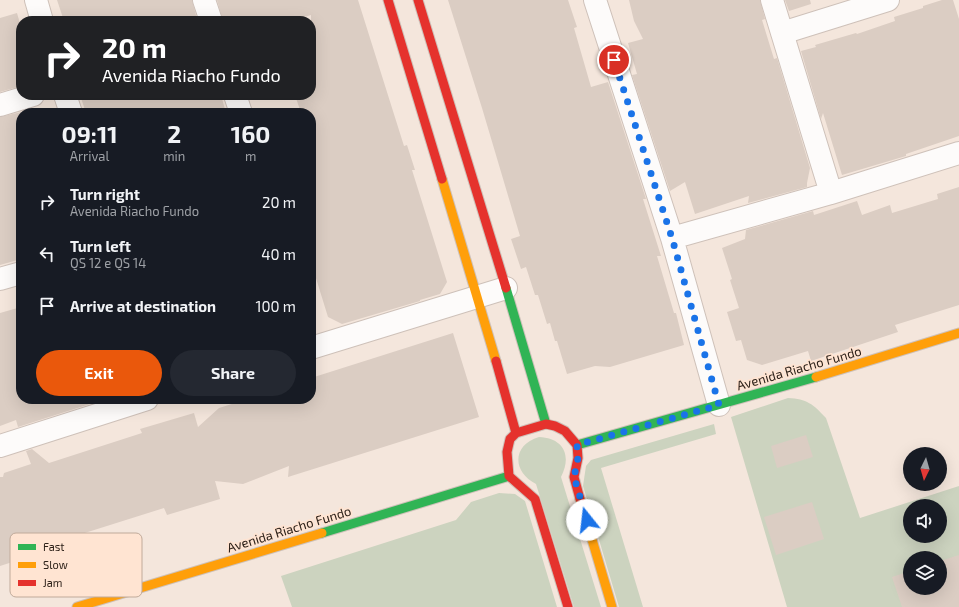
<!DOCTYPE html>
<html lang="en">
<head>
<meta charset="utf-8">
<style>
  :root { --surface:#171b24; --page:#242831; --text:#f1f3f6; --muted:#9ea1a6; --accent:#ea580c }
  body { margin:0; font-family:"Exo 2",sans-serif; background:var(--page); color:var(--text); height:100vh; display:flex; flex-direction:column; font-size:15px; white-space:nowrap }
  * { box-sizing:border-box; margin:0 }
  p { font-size:13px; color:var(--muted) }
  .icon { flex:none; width:22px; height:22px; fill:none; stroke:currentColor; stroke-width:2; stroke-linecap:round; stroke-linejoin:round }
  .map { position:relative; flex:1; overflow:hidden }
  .side { position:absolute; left:16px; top:108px; width:300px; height:296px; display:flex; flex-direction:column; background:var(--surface); border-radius:16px; box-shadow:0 4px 16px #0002 }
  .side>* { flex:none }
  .guide { position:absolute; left:16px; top:16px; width:300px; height:84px; border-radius:16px; box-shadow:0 4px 16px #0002; background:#202124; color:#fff; overflow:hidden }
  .needle { width:26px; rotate:185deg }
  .tools { position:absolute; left:903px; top:447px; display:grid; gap:8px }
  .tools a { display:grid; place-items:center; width:44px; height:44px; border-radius:50%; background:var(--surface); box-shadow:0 4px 16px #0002; font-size:20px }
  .pin { position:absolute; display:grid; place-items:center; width:34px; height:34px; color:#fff; margin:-17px; border:2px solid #fff; border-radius:50%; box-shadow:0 1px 4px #0007 }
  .me { position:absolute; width:44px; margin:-22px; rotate:344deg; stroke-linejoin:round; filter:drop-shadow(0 0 3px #0008) }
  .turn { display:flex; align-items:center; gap:14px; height:84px; padding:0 20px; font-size:18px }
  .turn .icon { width:52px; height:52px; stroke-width:2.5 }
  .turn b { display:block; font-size:28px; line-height:34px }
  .eta { display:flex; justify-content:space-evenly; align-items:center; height:68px; text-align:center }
  .eta b { font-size:24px; font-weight:700; line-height:28px }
  .cta { display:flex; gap:8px; margin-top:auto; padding:8px 20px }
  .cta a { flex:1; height:46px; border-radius:24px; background:var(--accent); color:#fff; font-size:16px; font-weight:700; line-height:46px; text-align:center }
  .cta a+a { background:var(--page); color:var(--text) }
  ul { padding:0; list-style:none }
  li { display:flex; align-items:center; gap:12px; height:52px; padding:0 20px }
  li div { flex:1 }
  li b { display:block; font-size:15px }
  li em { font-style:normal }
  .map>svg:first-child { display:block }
  .green { fill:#ccd3bf; fill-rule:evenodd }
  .building { fill:#dbcdc3 }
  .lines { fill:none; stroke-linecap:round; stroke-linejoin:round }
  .street-casing { stroke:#cec1b9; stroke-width:24 }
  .fast-casing { stroke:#cec1b9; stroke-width:11 }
  .slow-casing { stroke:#cec1b9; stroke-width:11 }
  .jam-casing { stroke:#cec1b9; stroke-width:11 }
  .street { stroke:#fdfbfa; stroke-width:22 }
  .fast { stroke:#30b455; stroke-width:9 }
  .slow { stroke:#ff9f0a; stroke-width:9 }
  .jam { stroke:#e5322d; stroke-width:9 }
  .route { stroke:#1a73e8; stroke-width:7; stroke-dasharray:0 12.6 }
  .labels { text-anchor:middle; stroke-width:3.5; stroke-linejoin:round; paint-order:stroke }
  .street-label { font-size:13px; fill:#2d2119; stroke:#ffe4d2 }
  .key { fill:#ffe4d2; stroke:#c0aa9a; stroke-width:1 }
  .key-label { font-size:11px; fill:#2d2119 }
</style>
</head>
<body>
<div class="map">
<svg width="959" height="607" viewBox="0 0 959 607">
  <rect width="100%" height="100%" fill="#f4e6dc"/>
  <path class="green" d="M788 398C807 399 813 404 826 418L860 518 959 486V607H787L731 417ZM910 506H940V536H910ZM910 558H940V588H910Z
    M714 424 716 434 601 468 643 607H619L583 486 586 466 591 460Z
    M539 437C564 438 572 456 561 477L601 607H574L536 484C512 472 512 445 539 437Z
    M499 493 515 494 525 501 557 607H292L281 576 456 520 471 502Z"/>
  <path class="building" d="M57 0H192L197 19 191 21H64Z
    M217 0H358L404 146 407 145 415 170H412L447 282 440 294 420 300V301L342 324 328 317 311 262V113H301L295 95H311V15L291 21H223Z
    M448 0H568L577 27 574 28 591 87 608 82 646 199H643L661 256H657L674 313H676L684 345 610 367 595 366 567 374 557 341H555L550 323 547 324 538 295H535L526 267 521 269 511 239 520 236 482 108Z
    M629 0H760L765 19 762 20 774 59 777 58 810 168 807 183V187L748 203 749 196 695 214 685 182 670 191 632 75 637 74 628 43 643 39 634 21Z
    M785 0H810L811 4 789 11Z
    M942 0H953L959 19V136L906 154V156L842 175 823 113 821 119 801 51 816 47 815 45 856 33 857 34 895 21 894 17 923 8V6Z
    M17 13 21 27V86L0 92V18Z
    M80 95H221L226 113H86Z
    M21 112V259L0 265V117Z
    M959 187V305L895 325 898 332 811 361 808 351 762 365 747 360 741 340 736 341 727 312 739 308 730 280 732 279 722 248 745 239 746 230 813 211 814 215 857 201 862 215 890 205 892 213 938 199 937 194Z
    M21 307V399H92L93 403 18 427 16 420 0 426V313Z
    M453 333 479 417 288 477 289 466 243 484 215 481 220 499 167 515 164 508 72 537 71 543 0 566V477H3L4 473 31 464 26 451 32 449 49 463 142 433 140 429 194 413 198 427 219 408 248 399H311V378Z
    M806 435 813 457 777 468 771 446Z
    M812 502 824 539 776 555 764 517Z
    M959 555V607H902L892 577 910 571V588H940V561Z"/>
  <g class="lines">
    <g class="street-casing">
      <path id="street" d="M36 0 42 21
        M204 0 211 21
        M595 0 672 238 719 405
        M772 0 831 193
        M782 33 888 0
        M65 95 71 113
        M235 95 241 113
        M0 105 33 95
        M672 238 831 193 959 153
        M0 279 21 273
        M311 348 506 288
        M0 446 147 399"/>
    </g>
    <g class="fast-casing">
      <path id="fast" d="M506 288 546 424
        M577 445 816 377
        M322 533 509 476"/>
    </g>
    <g class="slow-casing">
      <path id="slow" d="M442 179 496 361
        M816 377 959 333
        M580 499 612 607
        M77 607 322 533"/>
    </g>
    <g class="jam-casing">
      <path id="jam" d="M388 0 442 179
        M418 0 506 288
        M496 361 516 433
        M568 607 535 499 509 476 507 452 510 439 516 433 546 424 555 426 565 431 577 445 578 458 574 477 580 499"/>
    </g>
    <use href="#street" class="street"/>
    <use href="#fast" class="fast"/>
    <use href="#slow" class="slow"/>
    <use href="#jam" class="jam"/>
  </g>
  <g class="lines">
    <path class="route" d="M587 520 574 477 578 458 577 445 719 405 672 238 614 60"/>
  </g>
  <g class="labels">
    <g class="street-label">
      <text transform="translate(799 368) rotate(-16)" y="5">Avenida Riacho Fundo</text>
      <text transform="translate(289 529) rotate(-17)" y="5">Avenida Riacho Fundo</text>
    </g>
  </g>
  <rect x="10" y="533" width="132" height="64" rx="6" class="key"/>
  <rect x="18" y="544" width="18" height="6" fill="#30b455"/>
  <rect x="18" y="562" width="18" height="6" fill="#ff9f0a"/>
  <rect x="18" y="580" width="18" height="6" fill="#e5322d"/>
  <g class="key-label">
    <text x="43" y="551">Fast</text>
    <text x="43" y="569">Slow</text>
    <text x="43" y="587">Jam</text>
  </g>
</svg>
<div class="tools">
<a><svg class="needle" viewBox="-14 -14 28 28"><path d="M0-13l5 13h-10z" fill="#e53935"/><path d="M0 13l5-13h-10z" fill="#9ea1a6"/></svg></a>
<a><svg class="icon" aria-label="sound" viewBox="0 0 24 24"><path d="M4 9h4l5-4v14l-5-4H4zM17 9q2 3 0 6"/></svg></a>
<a><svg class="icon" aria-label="layers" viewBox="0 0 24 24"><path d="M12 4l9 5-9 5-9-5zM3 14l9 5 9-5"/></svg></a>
</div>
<div class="pin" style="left:614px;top:60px;background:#d93025"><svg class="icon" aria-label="arrive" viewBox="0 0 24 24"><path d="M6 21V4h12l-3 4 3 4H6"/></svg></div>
<svg class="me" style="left:587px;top:520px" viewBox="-20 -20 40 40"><circle r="19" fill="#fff"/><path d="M0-13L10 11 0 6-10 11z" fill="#1a73e8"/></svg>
<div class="guide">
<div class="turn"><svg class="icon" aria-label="right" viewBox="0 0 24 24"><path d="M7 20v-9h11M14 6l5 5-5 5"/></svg><div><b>20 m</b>Avenida Riacho Fundo</div></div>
</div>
<section class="side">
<div class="eta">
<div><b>09:11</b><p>Arrival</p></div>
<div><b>2</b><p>min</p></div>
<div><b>160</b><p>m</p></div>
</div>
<ul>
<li><svg class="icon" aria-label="right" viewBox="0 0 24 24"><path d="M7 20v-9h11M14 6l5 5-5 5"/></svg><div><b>Turn right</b><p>Avenida Riacho Fundo</p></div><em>20 m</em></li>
<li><svg class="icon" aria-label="left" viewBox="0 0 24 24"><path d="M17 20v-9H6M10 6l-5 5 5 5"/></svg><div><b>Turn left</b><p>QS 12 e QS 14</p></div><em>40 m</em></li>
<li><svg class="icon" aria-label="arrive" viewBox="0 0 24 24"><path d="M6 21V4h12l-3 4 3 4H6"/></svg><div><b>Arrive at destination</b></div><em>100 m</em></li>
</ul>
<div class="cta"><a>Exit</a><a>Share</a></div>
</section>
</div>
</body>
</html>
